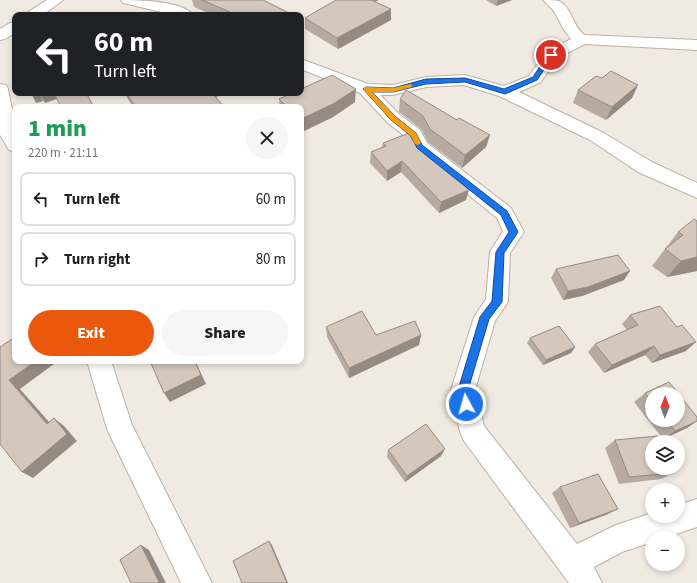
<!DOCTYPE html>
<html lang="en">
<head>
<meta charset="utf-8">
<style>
  :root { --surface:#fff; --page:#f6f6f6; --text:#202124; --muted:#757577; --line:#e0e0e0; --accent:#ea580c }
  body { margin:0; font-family:"Source Sans 3",sans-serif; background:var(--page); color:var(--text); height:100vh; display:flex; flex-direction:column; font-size:15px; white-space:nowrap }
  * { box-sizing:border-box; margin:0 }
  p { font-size:13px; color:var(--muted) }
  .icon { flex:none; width:22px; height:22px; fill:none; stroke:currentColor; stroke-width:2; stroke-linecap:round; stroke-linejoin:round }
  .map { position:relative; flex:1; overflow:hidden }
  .panel { position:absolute; left:12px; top:104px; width:292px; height:260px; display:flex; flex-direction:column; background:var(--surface); border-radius:8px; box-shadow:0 2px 6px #0003 }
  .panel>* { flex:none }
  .guide { position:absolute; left:12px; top:12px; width:292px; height:84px; border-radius:8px; box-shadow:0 2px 6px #0003; background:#202124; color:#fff; overflow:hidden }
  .needle { width:26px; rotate:1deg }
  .buttons { position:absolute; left:645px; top:387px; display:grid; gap:8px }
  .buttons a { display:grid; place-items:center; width:40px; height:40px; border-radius:50%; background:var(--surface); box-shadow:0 2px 6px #0003; font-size:20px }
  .pin { position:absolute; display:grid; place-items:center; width:34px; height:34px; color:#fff; margin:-17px; border:2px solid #fff; border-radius:50%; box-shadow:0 1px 4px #0007 }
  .me { position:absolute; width:44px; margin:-22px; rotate:354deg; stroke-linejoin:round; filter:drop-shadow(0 0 3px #0008) }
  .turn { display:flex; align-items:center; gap:14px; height:84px; padding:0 16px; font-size:18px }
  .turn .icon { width:52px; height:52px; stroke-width:2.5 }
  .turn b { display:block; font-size:28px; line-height:34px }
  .round { display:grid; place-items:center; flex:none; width:42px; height:42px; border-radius:21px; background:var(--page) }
  .summary { display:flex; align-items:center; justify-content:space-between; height:68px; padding:0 16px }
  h1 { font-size:24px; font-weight:800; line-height:30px; color:#1e9e55 }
  .action { display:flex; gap:8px; margin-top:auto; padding:8px 16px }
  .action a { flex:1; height:46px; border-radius:24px; background:var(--accent); color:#fff; font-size:16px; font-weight:800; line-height:46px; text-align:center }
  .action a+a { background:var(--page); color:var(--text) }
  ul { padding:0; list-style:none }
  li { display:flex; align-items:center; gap:12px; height:54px; margin:0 8px 6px; padding:0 8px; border:2px solid var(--line); border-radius:8px }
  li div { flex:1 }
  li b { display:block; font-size:15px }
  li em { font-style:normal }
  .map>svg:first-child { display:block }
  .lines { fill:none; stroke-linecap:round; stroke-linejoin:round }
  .minor-casing { stroke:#bcb1a5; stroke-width:2 }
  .minor { fill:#fff; fill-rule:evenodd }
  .wall { fill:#b7aba1; fill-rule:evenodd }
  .shaded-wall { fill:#958b83 }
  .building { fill:#d5c7bb; stroke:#958b83 }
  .route { fill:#1a73e8; stroke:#114b97 }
  .slow { fill:#f59e0b }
</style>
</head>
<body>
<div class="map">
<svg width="697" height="583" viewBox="0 0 697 583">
  <rect width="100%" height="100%" fill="#f1eae2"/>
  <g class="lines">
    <g class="minor-casing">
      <path id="minor" d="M47 0H63L43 15H26L28 12Z
        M121 0C138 0 183 1 193 15H174L123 3Z
        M543 0C548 0 555 0 559 1 573 8 572 27 585 35L697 40V50L585 44 557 58 541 82 519 92 602 132 652 162 697 183V198L638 172 590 140 499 96 464 85 426 87 393 95H380L400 115 420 130 427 143 511 208 524 232 510 253 508 302 495 321 475 390 484 426 577 544 616 525 652 513V516H678V505L697 499V527L664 538H652V542L622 552 594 567 602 583H569L464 441 460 432 451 390 474 317 486 299 490 252 503 231 497 218 413 150 406 137 388 123 360 93 301 69V59L368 84 393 85 426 77 465 75 504 86 529 76 546 52 571 39 564 30 554 11Z
        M15 22V33L5 39 0 40V29L10 23Z
        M0 84 6 85 8 89 15 125V152L9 150 0 135Z
        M87 361H111L132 425 212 583H181L107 429Z"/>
    </g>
    <use href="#minor" class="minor"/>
  </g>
  <path class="wall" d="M192 0H263L293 15H213L194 7Z
    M486 0H512L496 6Z
    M375 2 391 20 338 49 305 29V18Z
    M602 78 638 85 632 98 606 120 573 103 578 90Z
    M124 93 216 97 224 107H133Z
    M279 99 355 102 333 117 302 132H301V107H280Z
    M400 99 457 120 490 135 486 147 462 168 428 142 421 129 399 112Z
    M413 141 466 200 439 213 401 172 387 181 370 163 371 152 382 147 383 143Z
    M697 221V271L667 277 652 266 678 232Z
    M556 269 624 280 582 296 563 300 551 278Z
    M630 315 686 351 652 363 645 355 604 373 588 352 595 344 627 330 622 324Z
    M326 327 376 335H421L419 345 349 378 327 337Z
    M530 338 575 347 571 353 543 365 527 343Z
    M669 382 697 417V421L687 428 663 439 634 402 645 393ZM652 394H678V420H652Z
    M615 440 674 473 661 479 619 484 605 448Z
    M445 449 441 456 405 482 387 457 388 450Z
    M560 487 608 514 570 528 552 493Z"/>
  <path class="shaded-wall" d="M363 0H379L363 7Z
    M498 0H512L496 6Z
    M391 9V20L338 49 337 38Z
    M638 85 632 98 606 120 612 107Z
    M356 89 355 102 333 117 302 132 301 119Z
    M31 93H39L43 101 36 103Z
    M39 93H54L57 99 45 103Z
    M209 93H226L211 99Z
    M490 135 486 147 462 168 465 155Z
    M402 161 401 172 387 181V171Z
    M469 190 466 200 439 213 441 202Z
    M697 257V271L667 277 681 261Z
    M630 271 624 280 582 296 563 300 568 291Z
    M421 335 419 345 349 378V368Z
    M696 342 686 351 652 363 660 355Z
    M654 346 645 355 604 373 612 365Z
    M575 347 571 353 543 365 546 360Z
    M36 361H58L20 389 57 431 47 424 9 380Z
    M195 361 206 384 170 402 164 393Z
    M54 418 64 426 77 441 33 478 22 472Z
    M697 421 687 428 663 439 675 431Z
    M445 449 441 456 405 482 407 476Z
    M618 509 608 514 570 528 579 523Z
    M269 541 272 545 288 583H287Z
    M141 545 149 550 166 583H158Z"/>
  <path class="building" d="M202 0H263L293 15H237Z
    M336 0H371L391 9 337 38 305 18Z
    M611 71 638 85 612 107 578 90 596 76 602 78Z
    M332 75 356 89 333 104 301 119V107H287L279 99 293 93H301V89Z
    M406 90 457 120 459 118 490 135 465 155 430 129 423 116 400 99Z
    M54 93H86L94 107H61Z
    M126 93H212L224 107H136Z
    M409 133 413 141 450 169 469 190 441 202 402 161 387 171 371 152 386 146 383 143Z
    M694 219 697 221V257L681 261 665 249 683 235 678 232Z
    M618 255 630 271 588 287 568 291 556 269Z
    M660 306 677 327 682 325 696 342 660 355 654 346 612 365 595 344 638 325 630 315Z
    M362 311 376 335 415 321 421 335 349 368 326 327Z
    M559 326 575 347 546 360 530 338Z
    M15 337V361H36L9 380 47 424 54 418 67 434 22 472 0 444V347Z
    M150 361H195L201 375 164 393Z
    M669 382 697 417V421L675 431 666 420H678V394H652V402L645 393Z
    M426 424 445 449 407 476 388 450Z
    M658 436 660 442H652V468H672L674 473 629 477 615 440Z
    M598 474 618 509 579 523 560 487Z
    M269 541 287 583H242L233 561Z
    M141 545 159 582 158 583H131L120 560Z"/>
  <path class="route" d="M549 53 554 55 537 80 505 94 465 82 426 84 393 92H372L396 117 416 133 422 145 507 211 518 232 504 253 502 302 489 319 468 390 472 404 470 407 466 409 463 407 458 390 480 317 492 301 496 252 509 232 501 215 417 148 411 136 391 120 363 89 366 87 393 88 426 79 465 78 504 89 533 77Z"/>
  <path class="slow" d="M410 84 413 86 412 87 393 92H372L396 117 416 133 421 143 418 145 415 144 411 136 391 120 363 89 366 87 393 88Z"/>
</svg>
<div class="buttons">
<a><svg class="needle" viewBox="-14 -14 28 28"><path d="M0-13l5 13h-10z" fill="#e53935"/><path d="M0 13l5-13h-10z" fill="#757577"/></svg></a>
<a><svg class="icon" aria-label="layers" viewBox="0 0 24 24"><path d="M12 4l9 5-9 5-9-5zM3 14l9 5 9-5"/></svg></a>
<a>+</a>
<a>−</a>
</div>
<div class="pin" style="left:551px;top:55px;background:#d93025"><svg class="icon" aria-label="arrive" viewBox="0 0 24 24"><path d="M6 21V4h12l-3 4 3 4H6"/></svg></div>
<svg class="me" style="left:466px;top:404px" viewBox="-20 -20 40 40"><circle r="17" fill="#1a73e8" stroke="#fff" stroke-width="3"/><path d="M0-11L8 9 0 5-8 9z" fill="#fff"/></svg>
<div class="guide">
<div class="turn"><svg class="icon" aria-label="left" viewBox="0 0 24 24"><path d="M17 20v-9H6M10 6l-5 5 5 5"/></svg><div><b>60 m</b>Turn left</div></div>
</div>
<section class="panel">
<div class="summary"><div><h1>1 min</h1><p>220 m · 21:11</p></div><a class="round"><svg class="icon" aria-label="close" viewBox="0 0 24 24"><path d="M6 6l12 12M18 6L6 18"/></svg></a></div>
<ul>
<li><svg class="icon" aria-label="left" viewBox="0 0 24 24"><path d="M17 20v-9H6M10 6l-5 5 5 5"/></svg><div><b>Turn left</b></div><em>60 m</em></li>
<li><svg class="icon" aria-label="right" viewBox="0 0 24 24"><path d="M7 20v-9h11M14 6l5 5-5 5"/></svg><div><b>Turn right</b></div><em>80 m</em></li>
</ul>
<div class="action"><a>Exit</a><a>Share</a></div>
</section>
</div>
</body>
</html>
